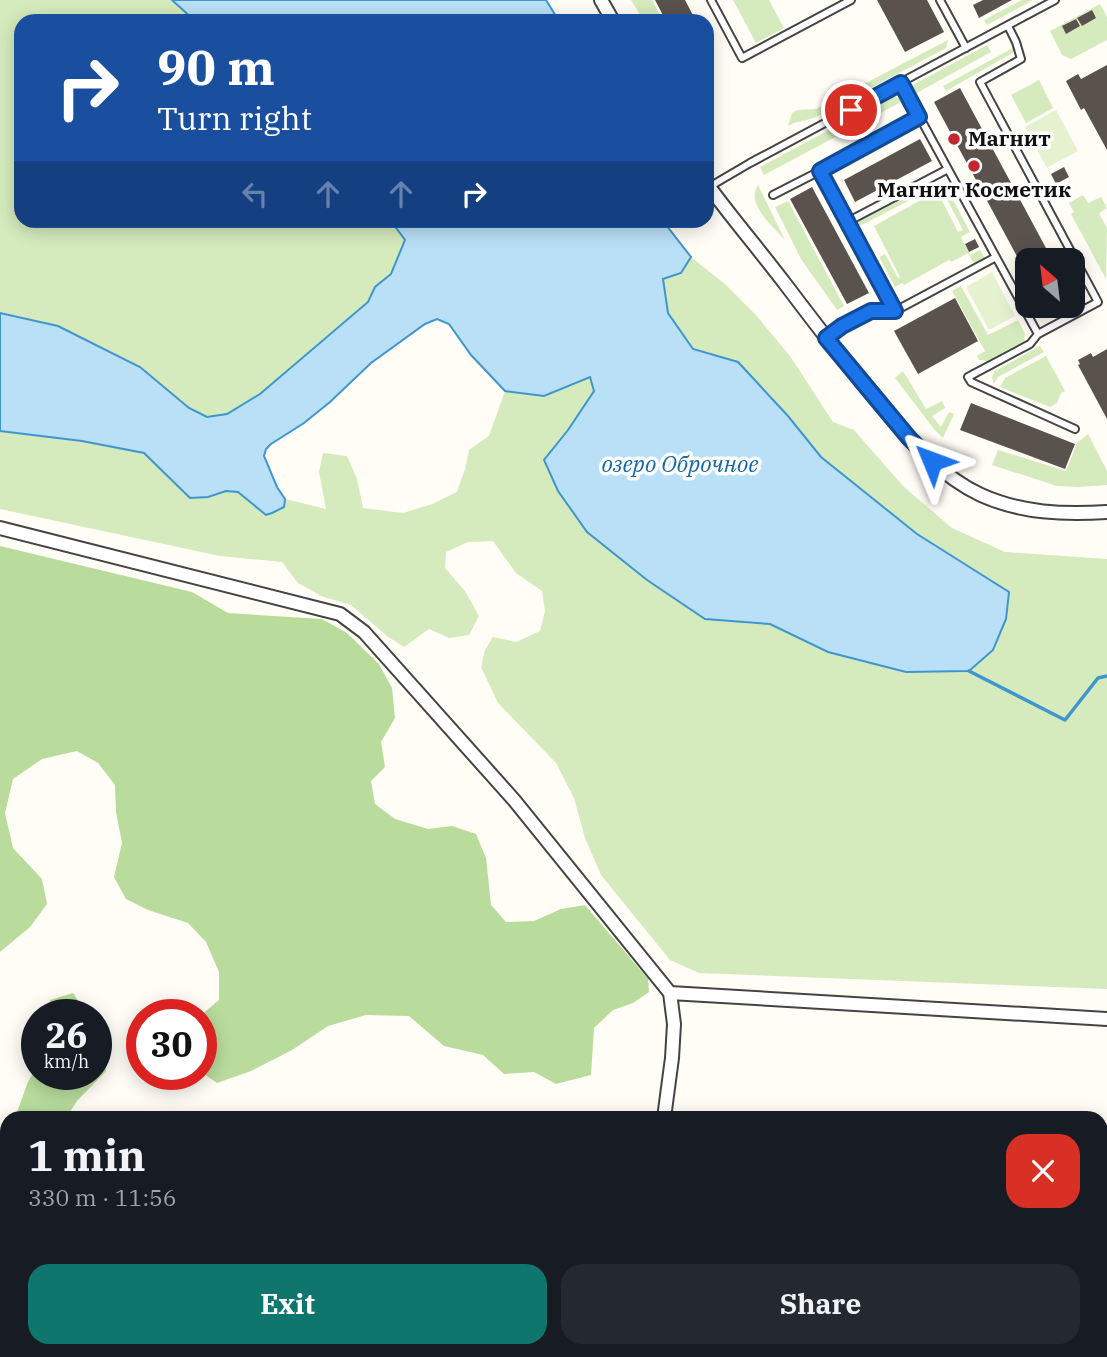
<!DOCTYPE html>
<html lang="en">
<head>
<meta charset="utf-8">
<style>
  :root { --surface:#171b24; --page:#242831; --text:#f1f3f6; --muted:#9ea1a6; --accent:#0f766e }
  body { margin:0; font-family:"IBM Plex Serif",serif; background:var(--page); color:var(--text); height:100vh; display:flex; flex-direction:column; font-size:26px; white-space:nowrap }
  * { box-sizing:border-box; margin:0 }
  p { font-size:23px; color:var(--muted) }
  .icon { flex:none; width:38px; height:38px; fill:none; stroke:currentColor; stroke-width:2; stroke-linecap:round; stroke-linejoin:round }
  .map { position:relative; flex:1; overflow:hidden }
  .panel { position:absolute; left:0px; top:1111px; width:1108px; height:247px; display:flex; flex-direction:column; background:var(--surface); border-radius:21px 21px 0 0; box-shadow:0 4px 18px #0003 }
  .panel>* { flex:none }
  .guide { position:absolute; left:14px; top:14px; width:700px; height:214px; border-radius:21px; box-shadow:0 4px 18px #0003; background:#1a4fa0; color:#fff; overflow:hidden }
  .needle { width:46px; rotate:332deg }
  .fabs { position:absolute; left:1015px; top:248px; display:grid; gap:14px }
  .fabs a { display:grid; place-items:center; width:70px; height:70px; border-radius:14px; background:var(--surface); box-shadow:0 4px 18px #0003; font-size:35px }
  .speed { position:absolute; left:21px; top:999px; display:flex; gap:14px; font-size:35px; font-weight:700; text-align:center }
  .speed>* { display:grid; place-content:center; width:91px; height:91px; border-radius:50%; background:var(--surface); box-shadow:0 4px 18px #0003; line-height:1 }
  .speed small { font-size:18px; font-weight:400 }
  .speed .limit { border:10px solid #d22; background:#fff; color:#111 }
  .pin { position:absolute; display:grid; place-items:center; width:60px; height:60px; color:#fff; margin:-30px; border:4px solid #fff; border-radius:50%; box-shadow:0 2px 7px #0007 }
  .me { position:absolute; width:77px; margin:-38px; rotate:314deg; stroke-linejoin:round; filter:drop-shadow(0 0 5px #0008) }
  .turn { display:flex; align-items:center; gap:24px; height:147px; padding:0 28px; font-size:32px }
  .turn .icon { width:91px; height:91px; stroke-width:2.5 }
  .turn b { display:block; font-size:49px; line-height:60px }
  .lanes { display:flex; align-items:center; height:66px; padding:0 28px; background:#0003; justify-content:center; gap:35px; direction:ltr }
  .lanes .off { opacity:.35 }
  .round { display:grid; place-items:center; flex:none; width:74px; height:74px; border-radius:21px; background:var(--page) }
  .head { display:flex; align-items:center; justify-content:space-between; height:119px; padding:0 28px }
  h1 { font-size:42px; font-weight:700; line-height:52px }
  .action { display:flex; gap:14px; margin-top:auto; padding:14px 28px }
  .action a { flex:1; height:80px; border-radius:21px; background:var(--accent); color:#fff; font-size:28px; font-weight:700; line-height:80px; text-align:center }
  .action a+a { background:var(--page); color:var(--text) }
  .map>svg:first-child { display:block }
  .green { fill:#d5ebbd }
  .forest { fill:#b9dc9c }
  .pitch { fill:#e6f2cf }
  .water { fill:#b9e0f7; stroke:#3f96cf; stroke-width:2 }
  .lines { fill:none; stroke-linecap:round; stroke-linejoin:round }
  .stream { stroke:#3f96cf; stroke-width:3.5 }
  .building { fill:#5a524d }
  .service-casing { stroke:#444; stroke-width:10 }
  .minor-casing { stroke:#444; stroke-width:16 }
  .service { stroke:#fff; stroke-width:6 }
  .minor { stroke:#fff; stroke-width:12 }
  .route-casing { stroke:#114b97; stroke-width:18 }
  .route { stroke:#1a73e8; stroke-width:12 }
  .poi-dot { fill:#c4262e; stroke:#fff; stroke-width:2.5 }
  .labels { text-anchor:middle; stroke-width:7; stroke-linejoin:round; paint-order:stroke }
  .poi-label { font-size:21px; font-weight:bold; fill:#111; stroke:#fff; text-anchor:start }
  .water-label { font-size:23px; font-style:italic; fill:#1768a6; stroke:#fff }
</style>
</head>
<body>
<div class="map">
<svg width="1107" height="1357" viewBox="0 0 1107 1357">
  <rect width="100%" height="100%" fill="#fffdf5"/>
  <path class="green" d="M0 0H172L195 21H21V220L391 221 405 240 391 275 375 287 368 302 260 394 227 414 207 417 189 408 140 367 59 326 0 313Z
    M631 0H652L663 21H644Z
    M733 0H769L784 28 756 43Z
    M1022 0H1033L987 25 984 20Z
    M1100 4 1107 17V40L1071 59 1062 55 1050 31Z
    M948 40 946 48 814 118 794 123 788 126 792 113 797 110 816 109Z
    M987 45 991 52 913 95 911 91 913 85Z
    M1013 48 1014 52 946 91 943 86Z
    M1039 80 1053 108 1026 123 1011 95Z
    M892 96 899 98 901 102 764 175 760 167Z
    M935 182 937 186 854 229 852 225Z
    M758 185 785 240C773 226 745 204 758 185Z
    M945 185 970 232 961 237 970 255 980 250 985 258 974 264 968 253 951 262 949 260 904 285 902 283 895 287 879 257 885 254 898 278 900 277 874 226 937 191 958 232 963 230 941 188Z
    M1083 195 1088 203 1101 197 1107 208 1099 213 1107 228 1106 279 1071 214 1074 212 1069 203Z
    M788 201 844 306 837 310 801 259 775 207Z
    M691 257 726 285 755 314 790 356 833 422 854 430 904 487 952 528 1005 552 1107 559V989L699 973 670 960 601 875 585 838 574 798 556 763 498 703 481 667 485 650 493 637 516 642 540 631 545 611 542 591 516 573 493 541 468 542 446 552 445 568 465 591 479 616 469 635 449 638 429 629 404 647 387 636 351 605 321 596 298 583 282 562 220 556 0 509V431L82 441 144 453 190 498 208 497 226 491 238 492 266 515 283 507 285 499 326 509 319 472 323 453 347 456 357 479 363 508 403 513 432 504 457 492 465 469 469 450 489 436 505 391 544 396 589 376 594 391 568 430 544 460 587 531 647 580 705 619 770 624 828 652 971 567 917 535 821 457 788 416 738 363 693 349 667 313 663 279 681 273Z
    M961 286 988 335 1018 320 1025 334 1024 341 987 361 979 360 977 356 985 351 952 291Z
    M1040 346 1044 352 998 377 994 384C992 379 991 376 995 371Z
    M1046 356 1065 391 1061 393 1057 403 1050 407 1000 387 1005 378Z
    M903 371 926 409 942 401 945 408 932 416 941 427 949 412 954 414 943 438 934 429 895 378Z
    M1088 434 1107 471V485L1079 487 1057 486 992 465 998 450 1066 471 1077 443Z
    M1101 1143 1107 1153V1357H690L694 1351H1101Z"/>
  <path class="forest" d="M0 546 192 592 228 613 322 619 347 633 379 664 392 688 395 718 381 742 385 767 371 781 375 804 395 819 428 829 452 826 476 834 486 858 491 905 506 922 534 921 561 909 585 905 648 979 649 992 633 1003 613 1010 594 1028 591 1075 556 1084 534 1072 504 1074 483 1055 444 1046 409 1016 366 1015 328 1026 292 1050 251 1071 217 1083 201 1072V1015L219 1000V972L206 942 188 923 148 910 126 899 114 877 122 843 116 812 115 785 98 763 77 751 42 759 13 779 5 813 13 848 42 879 47 904 30 927 0 952Z
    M73 993 88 1015H50V1000Z
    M96 1027 100 1033 106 1071 77 1101 66 1118H15L27 1084 37 1065V1074H96Z
    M7 1209V1293L0 1294V1216Z
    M58 1351H167L165 1357H55Z
    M506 1351H589V1357H506Z"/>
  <path class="pitch" d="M1056 110 1078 151 1047 168 1025 127Z
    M992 272 1015 316 989 330 966 287Z"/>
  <path class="water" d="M172 0H546L559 21H195Z
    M391 221H663L691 257 681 273 663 279 668 313 693 349 738 362 788 416 821 457 917 534 1009 592 1006 619 993 650 969 671 906 672 828 652 770 624 705 619 647 580 587 532 558 491 544 460 568 430 594 391 590 377 544 396 505 391 471 355 449 324 437 319 425 324 371 363 330 402 304 423 271 444 266 449 264 456 277 487 285 499 284 507 272 513 266 515 238 492 226 491 208 497 190 498 144 453 82 441 0 431V313L58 326 140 367 189 408 207 417 227 414 260 394 368 302 375 287 391 274 405 240Z"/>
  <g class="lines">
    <path class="stream" d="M969 671 1065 720 1098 678 1107 676"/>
  </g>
  <path class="building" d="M655 0H685L696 21H666Z
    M877 0H927L944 32 905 52Z
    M983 0H1012L979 18 973 5Z
    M1092 10 1096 18 1082 26 1077 18Z
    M1076 19 1080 26 1066 34 1062 26Z
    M1107 65V150L1084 108 1081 110 1066 81 1078 74 1081 79Z
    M960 88 1053 261H1027V275L934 102Z
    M920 139 932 161 855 202 844 180Z
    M1064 167 1069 177 1056 184 1051 174Z
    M812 187 869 293 847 304 790 199Z
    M975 239 979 247 969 252 965 244Z
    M955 298 978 341 918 374 894 331Z
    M1107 349V419L1078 365 1080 364 1078 360 1091 353 1093 357Z
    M971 403 1075 444 1065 469 960 430Z"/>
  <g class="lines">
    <g class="service-casing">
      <path id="service" d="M711 0 742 58 851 0
        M940 0 966 48
        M1008 26 1016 42 1021 59 980 82 1098 302 1038 334 1030 344 968 377 971 382 1075 429
        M901 83 1038 334
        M709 187 750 163 1055 0
        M773 195 820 171
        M847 222 820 171 919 117
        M895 311 847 222 948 169
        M826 338 842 326 871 311H895L996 257"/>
    </g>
    <g class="minor-casing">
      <path id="minor" d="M601 0 613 21
        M707 184C732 218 760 251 786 285 817 326 848 367 882 407 910 440 940 476 981 495 1021 513 1064 515 1107 512
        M0 528 340 614 364 632 514 800 670 993 674 1024 672 1058 664 1118
        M670 993 1107 1019
        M617 1357 618 1351"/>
    </g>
    <use href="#service" class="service"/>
    <use href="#minor" class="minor"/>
  </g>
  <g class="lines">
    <g class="route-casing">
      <path id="route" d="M851 110 901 83 919 117 820 171 895 311H871L842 326 826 338 909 438 932 461"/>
    </g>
    <use href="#route" class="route"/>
  </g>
  <g class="poi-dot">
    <circle cx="954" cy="139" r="7"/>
    <circle cx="974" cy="166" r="7"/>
  </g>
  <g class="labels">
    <g class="poi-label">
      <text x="968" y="146">Магнит</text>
      <text x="974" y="197" text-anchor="middle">Магнит Косметик</text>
    </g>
    <g class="water-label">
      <text x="680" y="472">озеро Оброчное</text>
    </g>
  </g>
</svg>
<div class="fabs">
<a><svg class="needle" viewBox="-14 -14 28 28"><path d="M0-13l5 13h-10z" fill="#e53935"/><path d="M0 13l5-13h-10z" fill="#9ea1a6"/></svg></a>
</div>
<div class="speed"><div>26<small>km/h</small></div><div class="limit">30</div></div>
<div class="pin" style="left:851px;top:110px;background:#d93025"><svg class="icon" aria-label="arrive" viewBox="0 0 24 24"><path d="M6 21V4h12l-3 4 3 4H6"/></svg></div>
<svg class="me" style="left:932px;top:461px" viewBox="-20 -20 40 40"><path d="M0-17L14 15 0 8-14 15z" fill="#1a73e8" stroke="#fff" stroke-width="4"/></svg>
<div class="guide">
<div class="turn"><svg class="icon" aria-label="right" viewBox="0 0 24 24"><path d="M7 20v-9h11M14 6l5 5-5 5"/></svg><div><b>90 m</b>Turn right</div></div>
<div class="lanes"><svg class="icon off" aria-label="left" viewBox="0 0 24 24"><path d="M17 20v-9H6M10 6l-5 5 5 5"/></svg><svg class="icon off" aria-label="ahead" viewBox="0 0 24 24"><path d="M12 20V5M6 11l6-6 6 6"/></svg><svg class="icon off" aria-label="ahead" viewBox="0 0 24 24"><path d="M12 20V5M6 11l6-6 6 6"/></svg><svg class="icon" aria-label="right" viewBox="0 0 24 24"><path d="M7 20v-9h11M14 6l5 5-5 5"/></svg></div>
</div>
<section class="panel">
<div class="head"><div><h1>1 min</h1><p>330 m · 11:56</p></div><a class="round" style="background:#d93025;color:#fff"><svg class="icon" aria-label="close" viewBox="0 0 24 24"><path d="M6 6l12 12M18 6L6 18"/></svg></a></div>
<div class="action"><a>Exit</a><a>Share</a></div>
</section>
</div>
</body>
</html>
